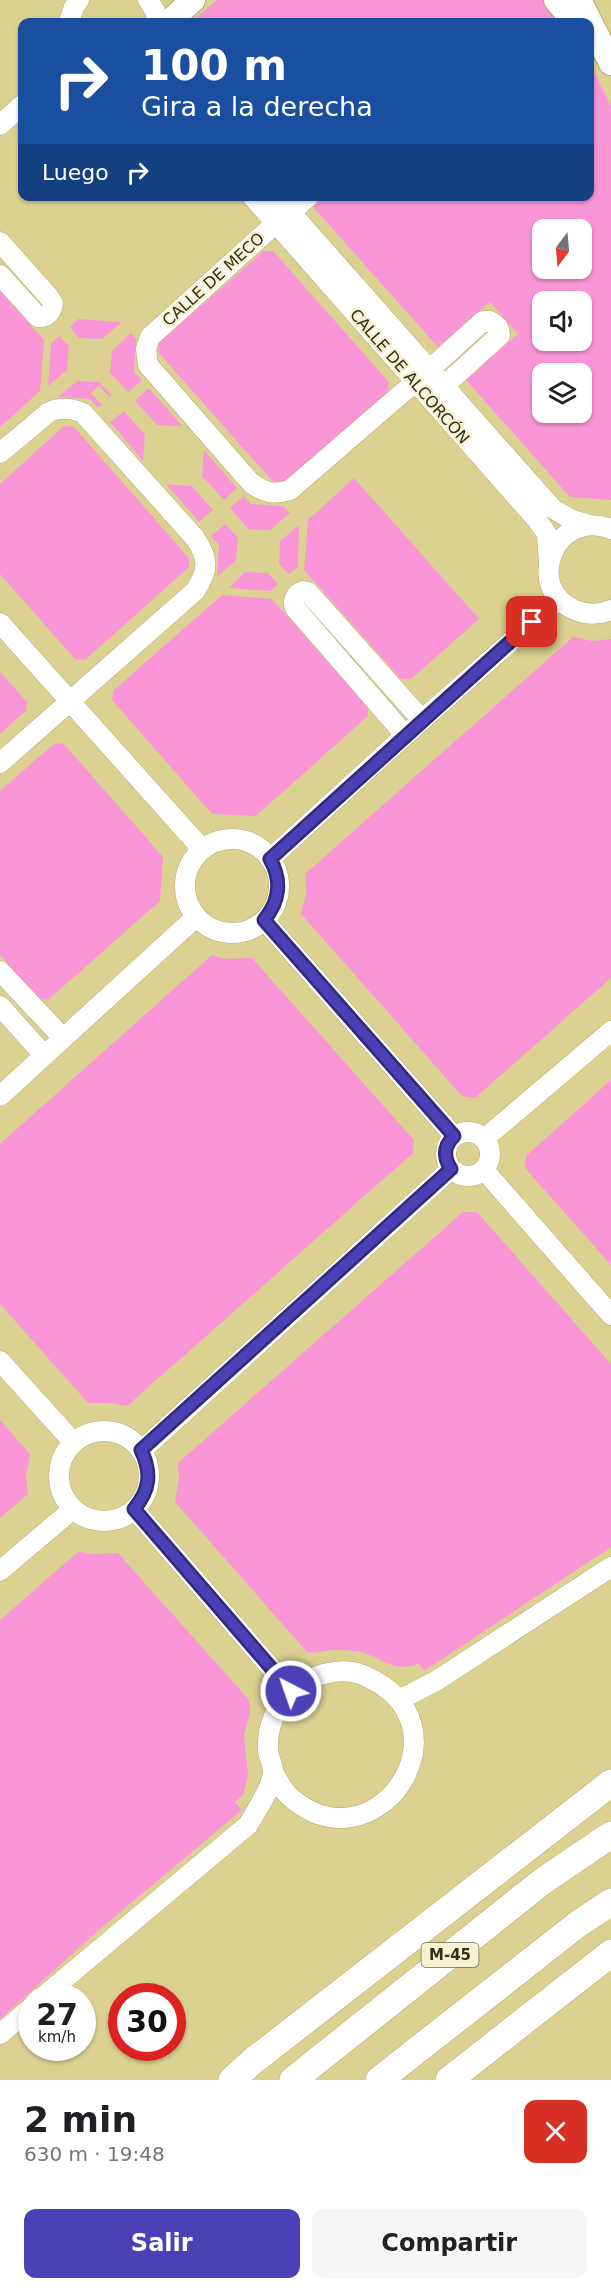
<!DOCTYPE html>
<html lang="es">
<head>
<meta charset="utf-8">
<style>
  :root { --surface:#fff; --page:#f6f6f6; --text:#202124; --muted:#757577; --accent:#4c40b7 }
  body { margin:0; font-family:"DejaVu Sans",sans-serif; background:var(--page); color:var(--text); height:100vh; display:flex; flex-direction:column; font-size:22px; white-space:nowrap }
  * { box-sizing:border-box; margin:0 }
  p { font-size:20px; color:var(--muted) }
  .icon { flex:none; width:33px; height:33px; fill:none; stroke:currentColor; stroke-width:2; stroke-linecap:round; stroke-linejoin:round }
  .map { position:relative; height:2080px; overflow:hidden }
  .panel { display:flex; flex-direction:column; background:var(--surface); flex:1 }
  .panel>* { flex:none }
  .hud { position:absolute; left:18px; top:18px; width:576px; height:183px; border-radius:12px; box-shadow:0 2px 4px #0004; background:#1a4fa0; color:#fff; overflow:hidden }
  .needle { width:39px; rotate:196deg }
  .controls { position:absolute; left:532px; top:219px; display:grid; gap:12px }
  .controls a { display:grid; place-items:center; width:60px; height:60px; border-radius:12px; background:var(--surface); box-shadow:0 2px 4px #0004; font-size:30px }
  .speed { position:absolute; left:18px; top:1983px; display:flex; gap:12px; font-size:30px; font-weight:700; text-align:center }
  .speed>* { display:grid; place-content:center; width:78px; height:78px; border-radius:50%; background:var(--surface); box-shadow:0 2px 4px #0004; line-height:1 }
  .speed small { font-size:15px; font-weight:400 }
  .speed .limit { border:9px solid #d22; background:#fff; color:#111 }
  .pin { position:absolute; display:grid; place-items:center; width:51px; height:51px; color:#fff; margin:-26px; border-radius:12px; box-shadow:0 3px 9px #0006 }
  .me { position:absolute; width:66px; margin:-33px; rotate:319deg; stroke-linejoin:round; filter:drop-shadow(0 0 4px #0008) }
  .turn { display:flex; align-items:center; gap:21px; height:126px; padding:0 24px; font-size:27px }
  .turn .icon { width:78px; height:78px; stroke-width:2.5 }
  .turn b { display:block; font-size:42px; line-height:51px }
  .then { display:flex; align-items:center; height:57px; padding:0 24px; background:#0003; gap:12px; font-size:22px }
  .round { display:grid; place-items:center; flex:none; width:63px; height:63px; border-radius:12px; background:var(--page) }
  .head { display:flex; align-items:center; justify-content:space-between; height:102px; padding:0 24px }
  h1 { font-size:36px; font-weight:800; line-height:45px }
  .primary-button { display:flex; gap:12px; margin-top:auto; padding:12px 24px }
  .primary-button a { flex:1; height:69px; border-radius:12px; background:var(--accent); color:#fff; font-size:24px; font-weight:800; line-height:69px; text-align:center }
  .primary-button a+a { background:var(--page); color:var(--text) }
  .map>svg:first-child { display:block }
  .green { fill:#fa95d8; fill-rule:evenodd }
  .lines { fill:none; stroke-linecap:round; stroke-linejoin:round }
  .minor-casing { stroke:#b3aa6c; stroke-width:21 }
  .major-casing { stroke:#b3aa6c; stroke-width:26 }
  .highway-casing { stroke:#b3aa6c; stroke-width:28 }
  .minor { stroke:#fff; stroke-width:20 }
  .major { stroke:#fff; stroke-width:24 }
  .highway { stroke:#fff; stroke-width:27 }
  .route-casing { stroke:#312a77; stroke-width:15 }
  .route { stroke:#4c40b7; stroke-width:10 }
  .labels { text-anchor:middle; stroke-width:5; stroke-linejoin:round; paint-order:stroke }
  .shield { fill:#f6f2d2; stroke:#6e6a4e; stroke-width:1.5 }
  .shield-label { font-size:15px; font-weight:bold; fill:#343016 }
  .street-label { font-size:16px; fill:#343016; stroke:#f6f2d2 }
</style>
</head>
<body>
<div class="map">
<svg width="611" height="2080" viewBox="0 0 611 2080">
  <rect width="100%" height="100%" fill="#dbd292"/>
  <path class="green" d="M217 0H546L565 22H191Z
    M590 63 611 106V500L570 497 466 380 518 334 490 302 438 347 313 207 325 196H590ZM543 230H582V268H543ZM543 302H582V340H543ZM543 374H582V412H543Z
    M264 251H273L389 382 388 392 284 484 274 483 158 352 159 342Z
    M0 291 44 340 40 391 0 427Z
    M78 319 121 322V323L102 339 78 338 70 327Z
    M131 333 136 339 134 372 142 380 128 392 110 373 112 351Z
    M59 336 69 346 67 370 48 386 51 344Z
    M77 381 99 382 112 396 110 397 99 386 91 393 102 405 98 408 90 399 58 397Z
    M149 388 182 426 157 425 135 401Z
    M124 411 145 435 143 461 110 422Z
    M64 426 74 427 189 558V567L85 660 75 659 0 574V484Z
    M204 450 237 488 224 500 202 476Z
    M354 478 479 619 411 679H401L304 570 308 520Z
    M166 484 192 486 213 510 199 522Z
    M244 496 251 504 283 506 290 513 270 530 248 529 230 508Z
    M225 524 238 538 236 560 217 577 219 545 211 536Z
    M299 525 298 567 289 574 279 564 280 541Z
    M245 572 268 573 278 584 270 591 229 588Z
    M222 595 272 599 368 707V716L256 816 212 814 112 700 113 691Z
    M573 637 592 641 611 639V978L475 1098 462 1096 301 914 306 894 305 874Z
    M0 672 27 702 26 711 0 734Z
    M55 743 64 744 163 857 160 901 48 1000 39 999 0 955V791Z
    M212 955 225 959 252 958 414 1140 413 1153 127 1406 109 1403H88L0 1304V1144Z
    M611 1080V1265L525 1168 526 1156Z
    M463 1212H477L611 1364V1547L424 1671 419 1663C392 1675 380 1654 355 1651 347 1650 339 1650 331 1650 322 1651 316 1654 307 1652L175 1502 179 1479 178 1463Z
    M0 1420 30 1454 26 1476 28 1494 0 1518Z
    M79 1551 88 1554 118 1553 249 1700 250 1712 244 1735 248 1776 243 1795 235 1802 242 1810 100 1929 0 2019V1620Z"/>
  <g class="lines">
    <g class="minor-casing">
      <path id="minor" d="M148 0 155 11 158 22
        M69 22 74 7 79 0
        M0 125 22 105
        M252 196 537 520 547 534 549 563
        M276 196 552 508 572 520 590 525
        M290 213 309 196
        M276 223 150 337 146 349 148 365 251 483C265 493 274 495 290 490L415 382
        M0 242 49 297 53 303C52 312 47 318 38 317L0 275
        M429 370 483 321H490L498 327 500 335 444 386
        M0 453 49 412C60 407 71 408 83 413L195 538C209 559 209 570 195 591L0 763
        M611 529C556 507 522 588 575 610 587 615 599 615 611 610
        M0 623 202 849
        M405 735 295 608C292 600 296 593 303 591L308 592 422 720
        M185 886a47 47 0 1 1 94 0a47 47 0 1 1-94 0Z
        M270 859 422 720 559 599
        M264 920 454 1136
        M0 971 63 1038
        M0 1006 44 1055
        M0 1096 196 917
        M446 1154a22 22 0 1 1 44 0a22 22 0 1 1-44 0Z
        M484 1139 611 1031
        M484 1170 611 1315
        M0 1361 74 1443
        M59 1476a45 45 0 1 1 90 0a45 45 0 1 1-90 0Z
        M141 1451 451 1169
        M134 1509 291 1691
        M0 1571 73 1509
        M399 1700 436 1681 611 1567
        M44 1996 248 1825C256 1811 273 1787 273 1771 273 1764 268 1757 268 1749 267 1728 275 1707 291 1692 308 1675 340 1666 363 1675 478 1724 374 1875 288 1795 282 1789 278 1780 273 1772
        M0 2034 32 2007"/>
    </g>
    <g class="major-casing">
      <path id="major" d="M556 0 574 22
        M579 0 611 63
        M169 22 193 0"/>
    </g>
    <g class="highway-casing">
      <path id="highway" d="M232 2080 253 2061 611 1783
        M293 2080 543 1881 611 1835
        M379 2080 578 1924 611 1902
        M449 2080 611 1953"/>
    </g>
    <use href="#minor" class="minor"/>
    <use href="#major" class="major"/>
    <use href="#highway" class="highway"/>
  </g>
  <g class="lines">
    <g class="route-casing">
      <path id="route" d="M291 1691 134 1509C150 1490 152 1473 141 1450L451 1169C443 1157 444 1146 454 1136L264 920C280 901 282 880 270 859L532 622"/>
    </g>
    <use href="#route" class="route"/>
  </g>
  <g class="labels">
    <rect class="shield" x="421.5" y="1943" width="57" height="24" rx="4.5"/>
    <g class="shield-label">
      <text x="450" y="1960">M-45</text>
    </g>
    <g class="street-label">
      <text transform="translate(213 279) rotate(-42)" y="6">CALLE DE MECO</text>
      <text transform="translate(410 376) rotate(49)" y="6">CALLE DE ALCORCÓN</text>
    </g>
  </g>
</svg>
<div class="controls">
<a><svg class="needle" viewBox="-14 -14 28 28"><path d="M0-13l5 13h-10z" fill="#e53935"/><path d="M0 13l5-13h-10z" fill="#757577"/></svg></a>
<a><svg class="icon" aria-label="sound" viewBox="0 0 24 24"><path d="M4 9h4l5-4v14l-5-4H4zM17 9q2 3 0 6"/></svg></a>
<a><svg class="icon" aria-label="layers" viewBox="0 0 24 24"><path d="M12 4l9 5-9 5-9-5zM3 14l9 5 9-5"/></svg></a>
</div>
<div class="speed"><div>27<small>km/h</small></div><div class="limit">30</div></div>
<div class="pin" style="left:532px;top:622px;background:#d93025"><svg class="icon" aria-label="arrive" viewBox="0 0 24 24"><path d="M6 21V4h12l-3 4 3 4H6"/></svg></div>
<svg class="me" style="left:291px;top:1691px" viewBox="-20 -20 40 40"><circle r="17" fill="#4c40b7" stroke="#fff" stroke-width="3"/><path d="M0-11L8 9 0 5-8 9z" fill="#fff"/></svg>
<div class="hud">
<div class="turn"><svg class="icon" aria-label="right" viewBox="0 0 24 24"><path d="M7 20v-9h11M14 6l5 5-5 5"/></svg><div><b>100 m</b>Gira a la derecha</div></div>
<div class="then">Luego<svg class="icon" aria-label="right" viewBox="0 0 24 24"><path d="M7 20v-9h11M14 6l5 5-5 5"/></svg></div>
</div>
</div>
<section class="panel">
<div class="head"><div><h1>2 min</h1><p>630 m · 19:48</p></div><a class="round" style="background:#d93025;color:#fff"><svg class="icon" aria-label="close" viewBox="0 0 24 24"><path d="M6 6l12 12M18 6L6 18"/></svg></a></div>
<div class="primary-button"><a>Salir</a><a>Compartir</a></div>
</section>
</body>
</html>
